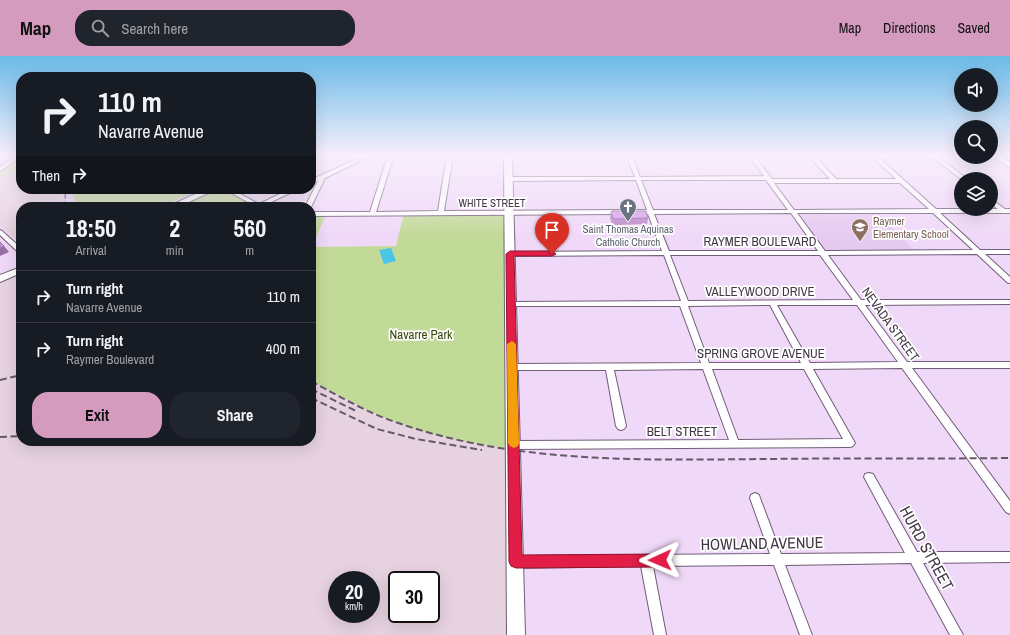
<!DOCTYPE html>
<html lang="en">
<head>
<meta charset="utf-8">
<style>
  :root { --surface:#171b24; --page:#20242c; --text:#f1f3f6; --muted:#9ea1a6; --line:#363941; --accent:#d59bbe }
  body { margin:0; font-family:"Archivo Narrow",sans-serif; background:var(--page); color:var(--text); height:100vh; display:flex; flex-direction:column; font-size:15px; white-space:nowrap }
  * { box-sizing:border-box; margin:0 }
  p { font-size:13px; color:var(--muted) }
  .icon { flex:none; width:22px; height:22px; fill:none; stroke:currentColor; stroke-width:2; stroke-linecap:round; stroke-linejoin:round }
  .map { position:relative; flex:1; overflow:hidden }
  .side { position:absolute; left:16px; top:146px; width:300px; height:244px; display:flex; flex-direction:column; background:var(--surface); border-radius:16px; box-shadow:0 4px 16px #0002 }
  .side>* { flex:none }
  .top-card { position:absolute; left:16px; top:16px; width:300px; height:122px; border-radius:16px; box-shadow:0 4px 16px #0002; background:#171b24; color:var(--text); overflow:hidden }
  .fabs { position:absolute; left:954px; top:12px; display:grid; gap:8px }
  .fabs a { display:grid; place-items:center; width:44px; height:44px; border-radius:50%; background:var(--surface); box-shadow:0 4px 16px #0002; font-size:20px }
  .speed { position:absolute; left:328px; top:515px; display:flex; gap:8px; font-size:20px; font-weight:700; text-align:center }
  .speed>* { display:grid; place-content:center; width:52px; height:52px; border-radius:50%; background:var(--surface); box-shadow:0 4px 16px #0002; line-height:1 }
  .speed small { font-size:10px; font-weight:400 }
  .speed .limit { border:2px solid #111; border-radius:6px; background:#fff; color:#111 }
  .pin { position:absolute; display:grid; place-items:center; width:34px; height:34px; color:#fff; margin:-41px -17px; border-radius:50% 50% 50% 0; rotate:-45deg; box-shadow:0 0 4px #0007 }
  .pin .icon { rotate:45deg }
  .me { position:absolute; width:44px; margin:-22px; rotate:269deg; stroke-linejoin:round; filter:drop-shadow(0 0 3px #0008) }
  .turn { display:flex; align-items:center; gap:14px; height:84px; padding:0 16px; font-size:18px }
  .turn .icon { width:52px; height:52px; stroke-width:2.5 }
  .turn b { display:block; font-size:28px; line-height:34px }
  .then { display:flex; align-items:center; height:38px; padding:0 16px; background:#0003; gap:8px; font-size:15px }
  .eta { display:flex; justify-content:space-evenly; align-items:center; height:68px; text-align:center }
  .eta b { font-size:24px; font-weight:800; line-height:28px }
  .primary-button { display:flex; gap:8px; margin-top:auto; padding:8px 16px }
  .primary-button a { flex:1; height:46px; border-radius:16px; background:var(--accent); color:#111; font-size:16px; font-weight:800; line-height:46px; text-align:center }
  .primary-button a+a { background:var(--page); color:var(--text) }
  ul { padding:0; list-style:none }
  li { display:flex; align-items:center; gap:12px; height:52px; padding:0 16px; border-top:1px solid var(--line) }
  li div { flex:1 }
  li b { display:block; font-size:15px }
  li em { font-style:normal }
  header { display:flex; align-items:center; gap:24px; box-sizing:border-box; height:56px; padding:0 20px; background:var(--accent); color:#111 }
  header strong { font-size:19px }
  nav { display:flex; gap:22px; margin-inline-start:auto; font-size:14px }
  .search { width:280px; height:36px; background:var(--page); display:flex; align-items:center; gap:10px; box-sizing:border-box; padding:0 14px; border-radius:16px; color:var(--muted); font-size:15px }
  .map>svg:first-child { display:block }
  .built { fill:#e6cbf0 }
  .industrial { fill:#e7d2e0; fill-rule:evenodd }
  .green { fill:#c2da98 }
  .water { fill:#4ac5e8 }
  .lines { fill:none; stroke-linecap:round; stroke-linejoin:round }
  .minor-casing { stroke:#705d77; stroke-width:2 }
  .major-casing { stroke:#705d77; stroke-width:2 }
  .minor { fill:#fff; fill-rule:evenodd }
  .major { fill:#fff; fill-rule:evenodd }
  .rail-far1 { stroke:#655969; stroke-width:1.5; stroke-dasharray:5.5 3; stroke-linecap:butt }
  .rail { stroke:#655969; stroke-width:2; stroke-dasharray:7 3.5; stroke-linecap:butt }
  .wall { fill:#bb8bca }
  .shaded-wall { fill:#9871a4 }
  .building { fill:#d9a2eb; stroke:#9871a4 }
  .route { fill:#e11d48; stroke:#92132f }
  .slow { fill:#f59e0b }
  .labels { text-anchor:middle; stroke-width:3.5; stroke-linejoin:round; paint-order:stroke }
  .far-street-label { font-size:11px; fill:#403743; stroke:#fff }
  .far-education-label { font-size:11px; fill:#785e54; stroke:#fff; text-anchor:start }
  .far-worship-label { font-size:11px; fill:#5b616d; stroke:#fff }
  .street-label { font-size:13px; fill:#403743; stroke:#fff }
  .park-label { font-size:13px; fill:#334503; stroke:#fff }
  .near-street-label { font-size:16px; fill:#403743; stroke:#fff }
</style>
</head>
<body>
<header>
<strong>Map</strong>
<div class="search"><svg class="icon" aria-label="search" viewBox="0 0 24 24"><circle cx="10" cy="10" r="6"/><path d="M15 15l6 6"/></svg>Search here</div>
<nav><a>Map</a><a>Directions</a><a>Saved</a></nav>
</header>
<div class="map">
<svg width="1010" height="579" viewBox="0 0 1010 579">
  <rect width="100%" height="100%" fill="#f0d9f8"/>
  <path class="built" d="M792 156H877L916 196H822Z"/>
  <path class="industrial" d="M21 117V133H62L58 151H21V188L0 170V121Z
    M21 214V385H311V323L461 384 514 394 516 579H0V223ZM337 524H371V558H337ZM397 524H431V558H397Z"/>
  <path class="green" d="M21 101V117L0 121V116Z
    M75 133H202L160 151H77L73 139Z
    M213 133H227L260 151H170Z
    M509 156 514 394C476 387 437 382 401 368 370 357 341 340 311 325V158H326L312 191 396 190 404 157Z"/>
  <path class="water" d="M391 192 396 205 384 208 379 194Z"/>
  <g class="lines">
    <g class="minor-casing">
      <path id="minor" d="M17 99H21V101L0 115V111Z
        M365 99H372L325 122 311 151H305L318 125 311 128V124Z
        M388 99H394L376 156 438 155 447 99H453L444 155 621 154 624 156 621 158 311 160V156H370Z
        M626 99H632L640 121 764 120 748 99H754L772 123H830L808 99H814L836 123H896L870 99H876L936 153H998L991 148V143L1005 153H1010V157H940L980 194H1010V198H985L1010 221V227H1008L977 198 828 199 861 244H1010V248L865 249 907 306H1010V312H912L1010 445V458L1006 456 902 312 813 313 855 387 853 390 850 391 514 393 511 392 509 389 511 386 514 385 729 384 703 313 614 314 626 370 624 373 621 374 618 373 616 370 606 314H512L509 313 508 311 509 309 512 308 701 307 680 250H511L507 248 511 246 681 245 664 199 510 200 507 198 510 196 662 195 648 158H637L634 156 637 154H647L636 124 508 125 505 123 508 121H635ZM641 124H766L788 154H653ZM774 127H900L929 153 794 154ZM791 157 818 195H669L654 158ZM797 157H933L973 194 825 195ZM670 199H820L853 244 688 245ZM770 249 801 307H709L688 250ZM777 249H857L898 306 810 307ZM712 313H804L843 383 738 384Z
        M930 99H936L967 123H961Z
        M224 133H231L259 148 290 133H298L263 150 264 151H257Z
        M0 174 2 175 21 192V198L19 197 0 179Z
        M869 417 873 418 917 496H1010V506L923 507 963 579H950L911 507 785 509 812 579H800L774 509 653 510 666 579H654L641 510 515 512 511 510 509 506 511 502 515 500 770 498 750 442 751 439 755 437 759 439 760 442 781 498 905 497 864 421 865 418Z"/>
    </g>
    <g class="major-casing">
      <path id="major" d="M504 99H512L525 579H507Z
        M991 99H999L1010 107V112Z
        M206 133H217L178 151H167Z
        M21 211V217L0 226V219Z"/>
    </g>
    <use href="#minor" class="minor"/>
    <use href="#major" class="major"/>
    <path class="rail-far1" d="M64 151 66 133"/>
    <path class="rail" d="M0 324 21 319
      M311 325C340 341 370 358 401 368 519 408 644 404 767 403 848 402 929 403 1010 402
      M311 333 356 355
      M311 342 377 373 416 383 482 394
      M0 381 21 380"/>
  </g>
  <path class="wall" d="M611 157 648 162 647 168 615 169 612 168 610 162Z"/>
  <path class="shaded-wall" d="M4 190 9 196 0 200V192Z"/>
  <path class="building" d="M612 155H646L648 162 615 163 613 162 611 157Z
    M0 186 4 190 0 192Z"/>
  <linearGradient id="sky" x2="0" y2="1"><stop stop-color="#69bbe8"/><stop offset="0.55" stop-color="#f8eefc"/><stop offset="1" stop-color="#f8eefc" stop-opacity="0"/></linearGradient>
  <rect width="1010" height="180" fill="url(#sky)"/>
  <path class="route" d="M510 195H552L556 198 552 200H514L522 499 660 498 665 500 667 504 665 509 660 511 516 512 511 510 509 506 506 198Z"/>
  <path class="slow" d="M512 285 516 288 519 387 518 390 514 392 510 390 508 387 507 288Z"/>
  <defs>
    <g id="church-pin" transform="scale(0.9)"><path d="M0 17L-7.5 6A9.5 9.5 0 1 1 7.5 6Z" fill="#6b7280" stroke="#fff"/><path d="M-1.2-6h2.4v3.5h3.3v2.4h-3.3V6h-2.4V-.1h-3.3v-2.4h3.3Z" fill="#fff"/></g>
    <g id="school-pin" transform="scale(0.9)"><path d="M0 17L-7.5 6A9.5 9.5 0 1 1 7.5 6Z" fill="#8d6e63" stroke="#fff"/><path d="M0-5L7-2L0 1L-7-2ZM-4 1L0 2.5L4 1V4Q0 6-4 4Z" fill="#fff"/></g>
  </defs>
  <g fill-rule="evenodd">
    <use href="#church-pin" x="628" y="151"/>
    <use href="#school-pin" x="860" y="171"/>
  </g>
  <g class="labels">
    <g class="far-street-label">
      <text x="492" y="151">WHITE STREET</text>
    </g>
    <g class="far-education-label">
      <text x="873" y="169">Raymer<tspan x="873" dy="13">Elementary School</tspan></text>
    </g>
    <g class="far-worship-label">
      <text x="628" y="177">Saint Thomas Aquinas<tspan x="628" dy="13">Catholic Church</tspan></text>
    </g>
    <g class="street-label">
      <text x="760" y="190">RAYMER BOULEVARD</text>
      <text x="760" y="240">VALLEYWOOD DRIVE</text>
      <text transform="translate(891 268) rotate(54)" y="5">NEVADA STREET</text>
      <text x="761" y="302">SPRING GROVE AVENUE</text>
      <text x="682" y="380">BELT STREET</text>
    </g>
    <g class="park-label">
      <text x="421" y="283">Navarre Park</text>
    </g>
    <g class="near-street-label">
      <text transform="translate(762 487) rotate(-1)" y="6">HOWLAND AVENUE</text>
      <text transform="translate(927 492) rotate(61)" y="6">HURD STREET</text>
    </g>
  </g>
</svg>
<div class="fabs">
<a><svg class="icon" aria-label="sound" viewBox="0 0 24 24"><path d="M4 9h4l5-4v14l-5-4H4zM17 9q2 3 0 6"/></svg></a>
<a><svg class="icon" aria-label="search" viewBox="0 0 24 24"><circle cx="10" cy="10" r="6"/><path d="M15 15l6 6"/></svg></a>
<a><svg class="icon" aria-label="layers" viewBox="0 0 24 24"><path d="M12 4l9 5-9 5-9-5zM3 14l9 5 9-5"/></svg></a>
</div>
<div class="speed"><div>20<small>km/h</small></div><div class="limit">30</div></div>
<div class="pin" style="left:552px;top:198px;background:#d93025"><svg class="icon" aria-label="arrive" viewBox="0 0 24 24"><path d="M6 21V4h12l-3 4 3 4H6"/></svg></div>
<svg class="me" style="left:660px;top:504px" viewBox="-20 -20 40 40"><path d="M0-17L14 15 0 8-14 15z" fill="#e11d48" stroke="#fff" stroke-width="4"/></svg>
<div class="top-card">
<div class="turn"><svg class="icon" aria-label="right" viewBox="0 0 24 24"><path d="M7 20v-9h11M14 6l5 5-5 5"/></svg><div><b>110 m</b>Navarre Avenue</div></div>
<div class="then">Then<svg class="icon" aria-label="right" viewBox="0 0 24 24"><path d="M7 20v-9h11M14 6l5 5-5 5"/></svg></div>
</div>
<section class="side">
<div class="eta">
<div><b>18:50</b><p>Arrival</p></div>
<div><b>2</b><p>min</p></div>
<div><b>560</b><p>m</p></div>
</div>
<ul>
<li><svg class="icon" aria-label="right" viewBox="0 0 24 24"><path d="M7 20v-9h11M14 6l5 5-5 5"/></svg><div><b>Turn right</b><p>Navarre Avenue</p></div><em>110 m</em></li>
<li><svg class="icon" aria-label="right" viewBox="0 0 24 24"><path d="M7 20v-9h11M14 6l5 5-5 5"/></svg><div><b>Turn right</b><p>Raymer Boulevard</p></div><em>400 m</em></li>
</ul>
<div class="primary-button"><a>Exit</a><a>Share</a></div>
</section>
</div>
</body>
</html>
